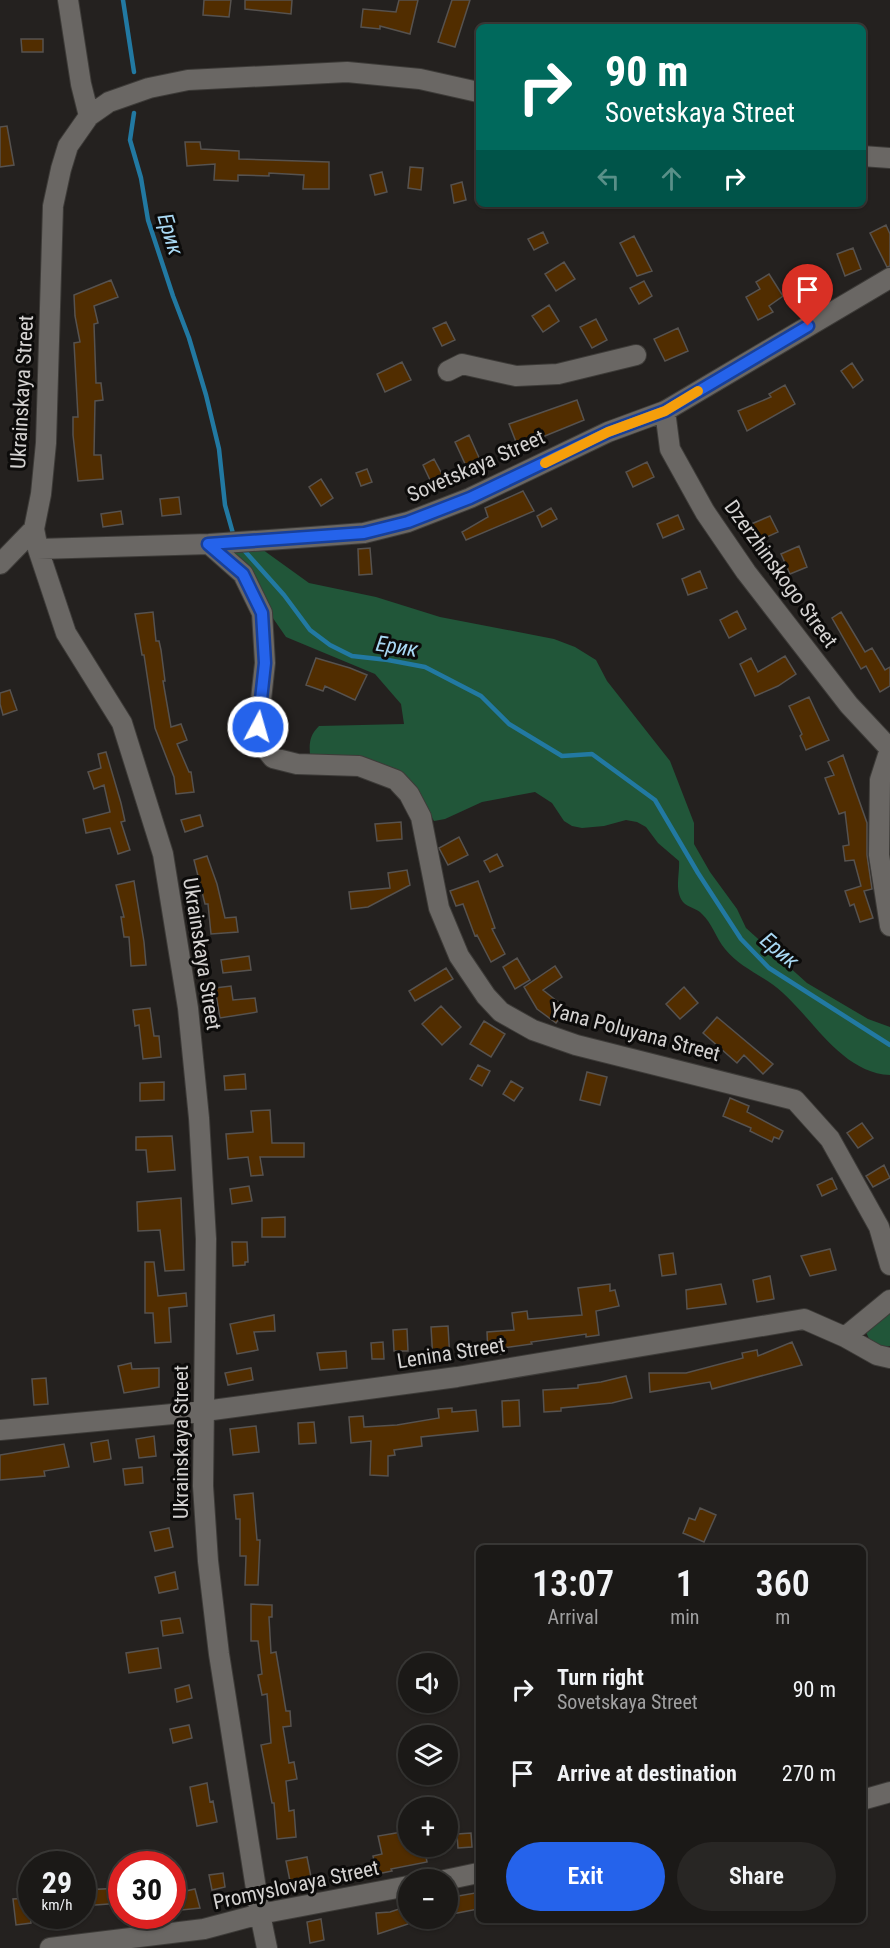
<!DOCTYPE html>
<html lang="en">
<head>
<meta charset="utf-8">
<style>
  :root { --surface:#1b1917; --page:#282624; --text:#f1f3f6; --muted:#a0a0a1; --line:#393836; --accent:#2563eb }
  body { margin:0; font-family:"Roboto Condensed",sans-serif; background:var(--page); color:var(--text); height:100vh; display:flex; flex-direction:column; font-size:22px; white-space:nowrap }
  * { box-sizing:border-box; margin:0 }
  p { font-size:20px; color:var(--muted) }
  .icon { flex:none; width:33px; height:33px; fill:none; stroke:currentColor; stroke-width:2; stroke-linecap:round; stroke-linejoin:round }
  .map { position:relative; flex:1; overflow:hidden }
  .details { position:absolute; left:476px; top:1545px; width:390px; height:378px; display:flex; flex-direction:column; background:var(--surface); border-radius:9px; box-shadow:0 2px 4px #0004,0 0 0 2px var(--line) }
  .details>* { flex:none }
  .hud { position:absolute; left:476px; top:24px; width:390px; height:183px; border-radius:9px; box-shadow:0 2px 4px #0004,0 0 0 2px var(--line); background:#00695c; color:#fff; overflow:hidden }
  .fabs { position:absolute; left:398px; top:1653px; display:grid; gap:12px }
  .fabs a { display:grid; place-items:center; width:60px; height:60px; border-radius:50%; background:var(--surface); box-shadow:0 2px 4px #0004,0 0 0 2px var(--line); font-size:30px }
  .speed { position:absolute; left:18px; top:1851px; display:flex; gap:12px; font-size:30px; font-weight:700; text-align:center }
  .speed>* { display:grid; place-content:center; width:78px; height:78px; border-radius:50%; background:var(--surface); box-shadow:0 2px 4px #0004,0 0 0 2px var(--line); line-height:1 }
  .speed small { font-size:15px; font-weight:400 }
  .speed .limit { border:9px solid #d22; background:#fff; color:#111 }
  .pin { position:absolute; display:grid; place-items:center; width:51px; height:51px; color:#fff; margin:-62px -26px; border-radius:50% 50% 50% 0; rotate:-45deg; box-shadow:0 0 6px #0007 }
  .pin .icon { rotate:45deg }
  .me { position:absolute; width:66px; margin:-33px; rotate:6deg; stroke-linejoin:round; filter:drop-shadow(0 0 4px #0008) }
  .turn { display:flex; align-items:center; gap:21px; height:126px; padding:0 30px; font-size:27px }
  .turn .icon { width:78px; height:78px; stroke-width:2.5 }
  .turn b { display:block; font-size:42px; line-height:51px }
  .lanes { display:flex; align-items:center; height:57px; padding:0 30px; background:#0003; justify-content:center; gap:30px; direction:ltr }
  .lanes .off { opacity:.35 }
  .eta { display:flex; justify-content:space-evenly; align-items:center; height:102px; text-align:center }
  .eta b { font-size:36px; font-weight:600; line-height:42px }
  .action { display:flex; gap:12px; margin-top:auto; padding:12px 30px }
  .action a { flex:1; height:69px; border-radius:36px; background:var(--accent); color:#fff; font-size:24px; font-weight:600; line-height:69px; text-align:center }
  .action a+a { background:var(--page); color:var(--text) }
  ul { padding:0; list-style:none }
  li { display:flex; align-items:center; gap:18px; height:84px; padding:0 30px }
  li div { flex:1 }
  li b { display:block; font-size:22px }
  li em { font-style:normal }
  .map>svg:first-child { display:block }
  .forest { fill:#215639 }
  .lines { fill:none; stroke-linecap:round; stroke-linejoin:round }
  .stream { stroke:#2279a2; stroke-width:4.5 }
  .building { fill:#512d00; stroke:#56524f; stroke-width:1.5 }
  .minor-casing { stroke:#3d3b38; stroke-width:22 }
  .minor { stroke:#6a6764; stroke-width:20 }
  .route-casing { stroke:#184099; stroke-width:15 }
  .route { stroke:#2563eb; stroke-width:10 }
  .slow { stroke:#f59e0b; stroke-width:10 }
  .labels { text-anchor:middle; stroke-width:6; stroke-linejoin:round; paint-order:stroke }
  .street-label { font-size:21px; fill:#d4d2d1; stroke:#0c0b0a }
  .water-label { font-size:22px; font-style:italic; fill:#a9d9f4; stroke:#0c0b0a }
</style>
</head>
<body>
<div class="map">
<svg width="890" height="1948" viewBox="0 0 890 1948">
  <rect width="100%" height="100%" fill="#24211f"/>
  <path class="forest" d="M223 546 259 547 309 583 376 597 440 617 554 639 575 647 596 660 607 681 670 761 694 823V844L710 872 737 909 746 928 807 983 868 1019 890 1027V1075C843 1073 815 1022 783 993 766 977 740 968 725 949 716 938 712 923 702 914 697 908 688 908 683 902 674 890 680 874 679 861L658 843 646 827 637 822 626 820 604 826 582 828 572 826 564 821 552 803 535 792 482 802 445 819 434 821 411 782 310 755C309 742 310 735 319 726L404 724 401 704 375 674 286 637Z
    M890 1309V1346L878 1348 870 1341 866 1332 871 1324Z"/>
  <g class="lines">
    <path class="stream" d="M123 0 134 72
      M134 113 130 140 141 178 148 220 173 296 189 338 206 395 219 449 225 505 234 537
      M242 548 284 595 310 630 330 645 352 656 388 660 425 667 481 696 509 724 562 756 592 754 655 800 698 873 741 939 769 968 890 1045"/>
  </g>
  <path class="building" d="M204 0H231L229 17 203 15Z
    M245 0H292L291 14 245 9Z
    M399 0H418L410 34 380 26V29L361 27 363 9 396 12Z
    M452 0H470L455 47 438 42Z
    M21 39H43V52H22Z
    M7 126 14 165 0 167V127Z
    M185 142H200L201 149 239 151V159L329 162V189H303L304 175 269 173V176L238 175V181L214 180 215 164 187 166Z
    M410 167 423 168 421 190 408 188Z
    M382 172 387 192 375 195 370 175Z
    M462 182 466 200 454 203 451 185Z
    M886 225 890 234V266L887 267 870 233Z
    M543 232 548 243 534 250 528 239Z
    M634 236 652 271 637 276 620 243Z
    M853 248 861 269 845 276 837 254Z
    M564 262 575 279 556 291 545 274Z
    M769 274 783 296 769 306 773 312 758 320 746 297 760 289 756 282Z
    M111 280 118 297 94 306 98 323 94 324 96 383H101L103 400 95 401 94 455H101L103 479 78 481 73 435V417H78L74 343 80 342 75 316 74 295Z
    M644 281 652 296 639 304 630 288Z
    M549 305 559 321 543 332 532 316Z
    M596 319 607 340 592 348 580 327Z
    M446 322 455 340 442 346 433 328Z
    M678 328 688 351 665 361 654 339Z
    M402 362 411 380 385 392 377 374Z
    M852 363 863 380 853 388 841 371Z
    M785 385 795 404 747 431 738 411 771 397 769 394Z
    M577 400 584 420 518 447 509 424Z
    M469 435 481 462 467 468 455 442Z
    M434 459 443 476 431 482 423 465Z
    M647 462 654 477 633 487 626 472Z
    M367 469 372 482 361 486 356 473Z
    M321 479 333 498 321 506 309 487Z
    M523 491 534 511 466 540 462 532 488 517 485 508Z
    M179 497 181 514 162 516 160 499Z
    M551 508 557 519 542 527 537 516Z
    M121 511 123 524 103 527 101 514Z
    M678 515 684 529 663 538 657 524Z
    M770 516 778 532 756 542 749 525Z
    M799 546 807 567 790 574 781 554Z
    M370 548 372 574 359 575 358 549Z
    M700 571 707 588 688 595 682 579Z
    M737 611 746 629 729 638 720 620Z
    M153 612 156 641H159L161 650 165 681H163L171 727 181 724 187 740 177 744 189 772H191L194 792 176 794 174 777 155 728 144 655H142L135 614Z
    M841 612 865 652 872 648 885 670 890 667V686L880 692 866 666 861 669 832 618Z
    M785 656 796 674 778 686 755 696 740 664 751 658 758 672Z
    M316 658 350 668 367 675 355 700 325 686 323 691 306 685Z
    M10 690 17 710 3 715 0 704V693Z
    M809 697 829 740 806 750 800 736 802 734 789 706Z
    M106 752 121 803 125 821 121 822 130 850 118 854 110 828 86 833 83 819 110 812 104 785 94 789 88 772 101 768 98 754Z
    M843 755 867 823V855L872 889 864 891 873 918 860 922 854 904 850 906 845 891 861 886 854 860 845 861 843 846 849 845 845 812 839 814 825 778 834 775 828 762Z
    M200 815 203 826 185 832 181 820Z
    M401 822 402 839 377 841 375 824Z
    M459 837 468 855 448 865 439 848Z
    M497 854 503 866 490 872 484 861Z
    M207 856 217 884 225 918 236 917 238 932 211 934 208 904H205L194 860Z
    M407 870 410 885 368 907 351 909 349 892 390 888 388 873Z
    M134 881 144 942 146 965 131 966 129 937H124L121 917H124L116 885Z
    M478 881 495 928 492 929 505 954 491 962 477 935 475 936 463 904 456 906 450 891Z
    M249 956 251 970 223 973 221 960Z
    M517 958 530 980 515 989 503 967Z
    M555 966 562 977 543 990 567 1009 556 1023 537 1009 524 987Z
    M446 968 453 979 415 1001 409 991Z
    M231 986 233 1000 255 998 257 1012 220 1018 215 988Z
    M684 987 698 1003 680 1019 666 1004Z
    M441 1006 461 1027 442 1045 422 1024Z
    M150 1008 154 1036H159L161 1057 143 1059 139 1025 135 1026 133 1010Z
    M717 1017 773 1064 763 1074 744 1055 737 1063 703 1033Z
    M484 1021 505 1034 491 1057 470 1044Z
    M478 1065 490 1071 482 1086 470 1079Z
    M587 1072 607 1077 600 1105 580 1100Z
    M245 1074 246 1089 225 1090 224 1076Z
    M511 1081 523 1088 514 1101 503 1094Z
    M164 1082V1100L140 1101V1083Z
    M730 1098 749 1106 747 1112 783 1131 779 1139 774 1137 772 1142 750 1131 751 1128 723 1116Z
    M270 1110 272 1143H304V1157H260L263 1175 251 1176 248 1157 228 1159 226 1134 253 1132 251 1111Z
    M862 1123 873 1138 858 1148 847 1133Z
    M172 1136 175 1170 148 1172 146 1150H136V1137Z
    M884 1165 890 1178 873 1187 866 1176Z
    M832 1178 837 1189 822 1196 817 1185Z
    M249 1186 252 1201 232 1204 230 1189Z
    M181 1198 184 1270 165 1271 160 1230 138 1231 137 1202Z
    M285 1217V1237H262V1218Z
    M232 1242H247L248 1262H245V1265L233 1266Z
    M830 1249 836 1270 810 1276 801 1256Z
    M673 1253 676 1274 662 1276 659 1255Z
    M145 1262H154L158 1296 186 1293 187 1306 169 1308 171 1342 155 1343 153 1313H145Z
    M770 1276 774 1299 757 1302 753 1280Z
    M610 1284V1291L615 1290 619 1306 596 1311 599 1335 586 1337V1334L531 1342 532 1344 502 1348V1354L488 1355 487 1332 514 1330 512 1313 527 1311 528 1319 582 1315 578 1288Z
    M721 1284 726 1304 687 1309 686 1290Z
    M274 1315 275 1331 254 1332 258 1350 237 1354 230 1324Z
    M448 1326 450 1360 433 1361 431 1327Z
    M407 1329 408 1351H394L393 1330Z
    M383 1342 384 1359H372L371 1343Z
    M792 1342 802 1365 712 1389 710 1382 650 1392 649 1373H686L743 1358 742 1353 757 1350 758 1356Z
    M346 1351 347 1368 320 1370 317 1353Z
    M131 1363 132 1369 159 1368V1387L124 1393 118 1366Z
    M251 1368 253 1380 228 1385 225 1373Z
    M626 1376 632 1398 612 1403 561 1408V1411L544 1412 543 1390 578 1388V1385L601 1382Z
    M46 1378 48 1404 34 1405 32 1379Z
    M519 1400 520 1426 503 1427 502 1401Z
    M452 1408V1412L476 1410 478 1431 421 1437 422 1446 394 1450 395 1455 388 1456V1476L370 1475 371 1441 351 1443 349 1417 363 1416 364 1427 397 1425 439 1418 438 1409Z
    M314 1422 316 1443 299 1444 298 1423Z
    M256 1426 259 1452 233 1455 230 1429Z
    M154 1436 156 1456 139 1458 136 1439Z
    M108 1440 111 1459 94 1462 91 1443Z
    M64 1444 69 1467 44 1471 45 1476 0 1480V1455Z
    M142 1467 143 1483 125 1485 123 1469Z
    M253 1493 257 1540H260L258 1585H245L246 1556H240V1519H236L234 1495Z
    M700 1508 716 1515 704 1542 683 1533 689 1518 695 1520Z
    M169 1528 173 1547 155 1551 150 1532Z
    M175 1572 178 1589 159 1593 155 1577Z
    M251 1604 272 1605V1617H269L271 1653 276 1652 286 1711H290L291 1726 283 1727 289 1763 294 1762 297 1779 286 1781 289 1811 294 1810 296 1837 277 1839 274 1803H272L261 1745 271 1743 267 1694 262 1695 258 1675 262 1674 258 1641H251Z
    M180 1618 183 1633 163 1636 161 1621Z
    M158 1648 161 1668 129 1673 126 1653Z
    M189 1685 192 1698 177 1702 175 1689Z
    M189 1725 192 1738 173 1743 170 1729Z
    M207 1783 210 1802 213 1801 217 1822 197 1826 190 1787Z
    M408 1831V1846H424L427 1862 391 1869 392 1871 377 1874 373 1856 382 1854 378 1836Z
    M471 1833 472 1847 458 1848 457 1834Z
    M307 1857 312 1882 291 1886 286 1861Z
    M223 1873 225 1887 212 1890 209 1875Z
    M122 1888V1903L82 1906V1890Z
    M195 1889 200 1908 172 1911V1894Z
    M475 1893 478 1909 447 1915V1898Z
    M28 1898 31 1923 16 1925 13 1899Z
    M408 1906V1924L378 1934 376 1913 390 1912Z
    M321 1919 324 1940 310 1943 307 1922Z"/>
  <g class="lines">
    <g class="minor-casing">
      <path id="minor" d="M68 0 81 84 89 116
        M862 156 890 158
        M448 371 462 364 516 376 558 374 636 355
        M665 411 670 449 705 512 746 572 849 705 890 749
        M209 544 243 574 262 613 265 663 258 727 260 742 273 758 297 764 359 766 396 780 409 794 421 817 439 908 459 956 486 996 501 1012 533 1030 576 1045 795 1100 830 1139 879 1227 890 1265
        M38 549 209 544 311 537 364 533 408 522 470 498 608 432 665 411 890 278
        M0 564 34 529
        M890 749 880 780 879 855 890 926
        M845 1337 890 1300
        M0 1430 205 1411 457 1377 804 1319 845 1337 877 1355 890 1358
        M862 1800 890 1792
        M445 1880 478 1873
        M50 1948 204 1929 260 1914 408 1886
        M267 1948 260 1914 219 1654 208 1561 203 1486 206 1239 199 1118 188 1008 163 854 122 723 66 633 38 549 34 529 41 494 46 443 53 206 61 169 68 146 89 116 109 102 149 88 188 80 347 72 420 79 478 92"/>
    </g>
    <use href="#minor" class="minor"/>
  </g>
  <g class="lines">
    <g class="route-casing">
      <path id="route" d="M258 727 265 663 262 613 243 574 208 544 364 533 408 522 470 498 608 432 665 411 808 326"/>
    </g>
    <use href="#route" class="route"/>
    <path class="slow" d="M545 463 608 432 665 411 698 391"/>
  </g>
  <g class="labels">
    <g class="street-label">
      <text transform="translate(22 392) rotate(-87)" y="7">Ukrainskaya Street</text>
      <text transform="translate(476 466) rotate(-24)" y="7">Sovetskaya Street</text>
      <text transform="translate(781 574) rotate(54)" y="7">Dzerzhinskogo Street</text>
      <text transform="translate(202 954) rotate(81)" y="7">Ukrainskaya Street</text>
      <text transform="translate(635 1032) rotate(15)" y="7">Yana Poluyana Street</text>
      <text transform="translate(451 1353) rotate(-9)" y="7">Lenina Street</text>
      <text transform="translate(181 1442) rotate(-90)" y="7">Ukrainskaya Street</text>
      <text transform="translate(296 1885) rotate(-12)" y="7">Promyslovaya Street</text>
    </g>
    <g class="water-label">
      <text transform="translate(171 234) rotate(73)" y="8">Ерик</text>
      <text transform="translate(397 646) rotate(9)" y="8">Ерик</text>
      <text transform="translate(780 950) rotate(40)" y="8">Ерик</text>
    </g>
  </g>
</svg>
<div class="fabs">
<a><svg class="icon" aria-label="sound" viewBox="0 0 24 24"><path d="M4 9h4l5-4v14l-5-4H4zM17 9q2 3 0 6"/></svg></a>
<a><svg class="icon" aria-label="layers" viewBox="0 0 24 24"><path d="M12 4l9 5-9 5-9-5zM3 14l9 5 9-5"/></svg></a>
<a>+</a>
<a>−</a>
</div>
<div class="speed"><div>29<small>km/h</small></div><div class="limit">30</div></div>
<div class="pin" style="left:808px;top:326px;background:#d93025"><svg class="icon" aria-label="arrive" viewBox="0 0 24 24"><path d="M6 21V4h12l-3 4 3 4H6"/></svg></div>
<svg class="me" style="left:258px;top:727px" viewBox="-20 -20 40 40"><circle r="17" fill="#2563eb" stroke="#fff" stroke-width="3"/><path d="M0-11L8 9 0 5-8 9z" fill="#fff"/></svg>
<div class="hud">
<div class="turn"><svg class="icon" aria-label="right" viewBox="0 0 24 24"><path d="M7 20v-9h11M14 6l5 5-5 5"/></svg><div><b>90 m</b>Sovetskaya Street</div></div>
<div class="lanes"><svg class="icon off" aria-label="left" viewBox="0 0 24 24"><path d="M17 20v-9H6M10 6l-5 5 5 5"/></svg><svg class="icon off" aria-label="ahead" viewBox="0 0 24 24"><path d="M12 20V5M6 11l6-6 6 6"/></svg><svg class="icon" aria-label="right" viewBox="0 0 24 24"><path d="M7 20v-9h11M14 6l5 5-5 5"/></svg></div>
</div>
<section class="details">
<div class="eta">
<div><b>13:07</b><p>Arrival</p></div>
<div><b>1</b><p>min</p></div>
<div><b>360</b><p>m</p></div>
</div>
<ul>
<li><svg class="icon" aria-label="right" viewBox="0 0 24 24"><path d="M7 20v-9h11M14 6l5 5-5 5"/></svg><div><b>Turn right</b><p>Sovetskaya Street</p></div><em>90 m</em></li>
<li><svg class="icon" aria-label="arrive" viewBox="0 0 24 24"><path d="M6 21V4h12l-3 4 3 4H6"/></svg><div><b>Arrive at destination</b></div><em>270 m</em></li>
</ul>
<div class="action"><a>Exit</a><a>Share</a></div>
</section>
</div>
</body>
</html>
